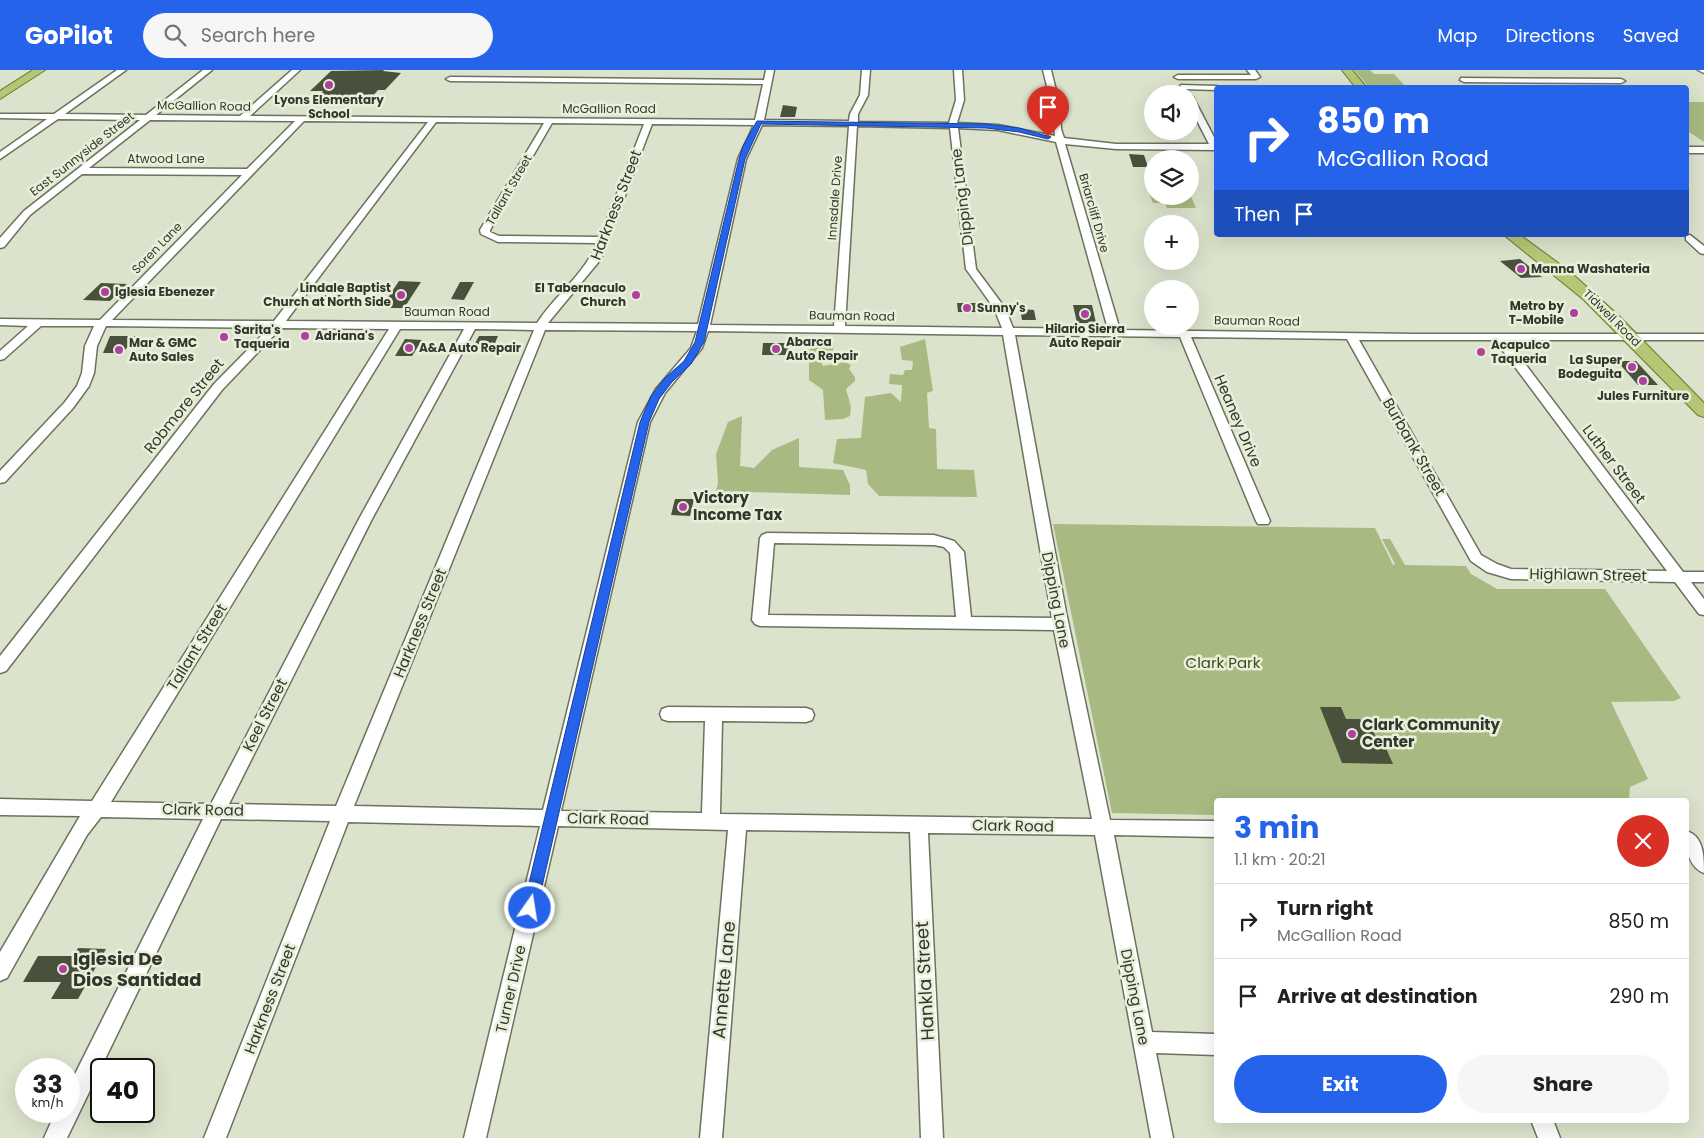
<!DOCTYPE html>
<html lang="en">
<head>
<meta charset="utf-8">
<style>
  :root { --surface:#fff; --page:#f6f6f6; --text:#202124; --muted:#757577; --line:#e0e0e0; --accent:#2563eb }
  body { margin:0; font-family:Poppins,sans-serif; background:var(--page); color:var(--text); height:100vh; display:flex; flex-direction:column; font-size:19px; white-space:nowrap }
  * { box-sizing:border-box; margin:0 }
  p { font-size:16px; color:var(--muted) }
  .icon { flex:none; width:28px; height:28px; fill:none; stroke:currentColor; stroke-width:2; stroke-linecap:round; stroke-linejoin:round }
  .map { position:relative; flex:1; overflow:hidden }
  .panel { position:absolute; left:1214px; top:728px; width:475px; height:325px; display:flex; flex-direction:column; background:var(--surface); border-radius:5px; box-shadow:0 5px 20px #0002 }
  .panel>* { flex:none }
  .top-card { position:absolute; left:1214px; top:15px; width:475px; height:152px; border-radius:5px; box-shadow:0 5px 20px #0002; background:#2563eb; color:#fff; overflow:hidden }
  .buttons { position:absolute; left:1144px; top:15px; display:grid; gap:10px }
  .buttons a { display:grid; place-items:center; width:55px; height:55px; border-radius:50%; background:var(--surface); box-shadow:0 5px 20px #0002; font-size:25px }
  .speed { position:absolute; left:15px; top:988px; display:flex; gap:10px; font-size:25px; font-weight:700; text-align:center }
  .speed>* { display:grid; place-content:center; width:65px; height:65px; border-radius:50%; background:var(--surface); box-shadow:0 5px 20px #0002; line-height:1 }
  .speed small { font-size:12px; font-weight:400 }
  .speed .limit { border:2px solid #111; border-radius:8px; background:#fff; color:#111 }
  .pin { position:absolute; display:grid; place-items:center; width:42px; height:42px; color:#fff; margin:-51px -21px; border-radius:50% 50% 50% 0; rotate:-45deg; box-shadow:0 0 5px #0007 }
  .pin .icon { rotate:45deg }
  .me { position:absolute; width:55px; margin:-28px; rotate:13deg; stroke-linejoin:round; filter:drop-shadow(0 0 4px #0008) }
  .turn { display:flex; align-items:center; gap:18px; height:105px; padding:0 20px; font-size:22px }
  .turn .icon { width:65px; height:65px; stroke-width:2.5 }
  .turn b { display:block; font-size:35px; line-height:42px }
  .then { display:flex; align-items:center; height:48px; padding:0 20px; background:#0003; gap:10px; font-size:19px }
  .round { display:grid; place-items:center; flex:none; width:52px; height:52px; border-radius:26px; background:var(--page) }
  .summary { display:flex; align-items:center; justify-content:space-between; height:85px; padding:0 20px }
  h1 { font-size:30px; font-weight:700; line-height:38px; color:var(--accent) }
  .primary-button { display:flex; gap:10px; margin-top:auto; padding:10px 20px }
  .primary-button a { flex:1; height:58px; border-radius:30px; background:var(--accent); color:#fff; font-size:20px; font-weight:700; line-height:58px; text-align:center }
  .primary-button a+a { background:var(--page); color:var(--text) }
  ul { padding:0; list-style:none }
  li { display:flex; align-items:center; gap:15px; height:75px; padding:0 20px; border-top:1px solid var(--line) }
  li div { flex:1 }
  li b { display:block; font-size:19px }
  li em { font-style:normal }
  header { display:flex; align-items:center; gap:30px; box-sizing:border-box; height:70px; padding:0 25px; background:var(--accent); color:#fff }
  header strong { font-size:24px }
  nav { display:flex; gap:28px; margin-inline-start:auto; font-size:18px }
  .search { width:350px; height:45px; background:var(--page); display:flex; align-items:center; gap:12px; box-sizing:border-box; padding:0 18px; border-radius:28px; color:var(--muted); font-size:19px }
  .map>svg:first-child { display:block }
  .green { fill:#a8ba81 }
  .building { fill:#49503c }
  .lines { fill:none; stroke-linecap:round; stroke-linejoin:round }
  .minor-casing { stroke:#6b725d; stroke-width:3 }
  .major-casing { stroke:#677c23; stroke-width:2 }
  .minor { fill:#fff; fill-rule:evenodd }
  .major { fill:#b5c777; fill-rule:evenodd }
  .route { fill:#2563eb; stroke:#184099 }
  .poi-dot { fill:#ae41a0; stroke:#e8f0d9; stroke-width:2 }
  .labels { text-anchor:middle; stroke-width:5; stroke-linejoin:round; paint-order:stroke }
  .far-poi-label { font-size:12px; font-weight:bold; fill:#33362d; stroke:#e8f0d9; text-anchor:start }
  .far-street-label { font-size:12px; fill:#33362d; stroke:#e8f0d9 }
  .street-label { font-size:15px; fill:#33362d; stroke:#e8f0d9 }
  .poi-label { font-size:15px; font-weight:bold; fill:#33362d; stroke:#e8f0d9; text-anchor:start }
  .park-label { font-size:15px; fill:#3d4b1a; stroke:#e8f0d9 }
  .near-poi-label { font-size:18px; font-weight:bold; fill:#33362d; stroke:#e8f0d9; text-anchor:start }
  .near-street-label { font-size:18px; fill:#33362d; stroke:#e8f0d9 }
</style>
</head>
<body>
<header>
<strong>GoPilot</strong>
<div class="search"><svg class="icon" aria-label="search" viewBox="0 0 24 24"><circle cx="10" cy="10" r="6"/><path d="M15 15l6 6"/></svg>Search here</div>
<nav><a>Map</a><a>Directions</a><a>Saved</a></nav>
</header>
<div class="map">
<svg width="1704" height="1068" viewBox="0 0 1704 1068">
  <rect width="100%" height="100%" fill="#dbe3cc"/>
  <path class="green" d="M1354 0H1370L1374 4H1394L1406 17H1369Z
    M1686 32H1704V72L1686 60Z
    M1145 113H1152V126H1190V113H1194V119L1190 124 1196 138H1167L1165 133H1153Z
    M925 269 933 321 927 323 929 358 936 359 937 399 974 400 977 427 879 426 868 414 866 400 833 393 837 369 861 368 865 327 891 323 901 332 902 315 889 314 890 304 903 305 905 300H912L913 291 902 290 900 277Z
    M819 271 834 273 833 281 821 292 823 296 845 292 851 295 849 299 855 307V311L846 319 851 337 850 346 843 349 825 350 823 320 809 310V281L813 273Z
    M742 346 740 396 754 398 772 380 799 368V397L843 400 850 415V425L716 421 718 413 716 384 728 352Z
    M1053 454 1375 458 1393 495 1395 494 1382 469H1390L1405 495 1466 496 1471 504 1497 519H1605L1681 628 1674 631 1611 632 1648 709 1630 717 1629 730H1216V745L1112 743Z"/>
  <path class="building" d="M384 0 383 1 401 3 385 20H378L372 27H367L364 30 314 31 323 21H310L331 1Z
    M783 35 797 37 795 47H780Z
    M1129 84 1144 85 1148 97H1133Z
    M1520 189 1542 207 1521 208 1500 191Z
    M399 211 421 212 404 238H381Z
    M460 212H474L464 230 451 229Z
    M101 213 127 214 110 231 83 230Z
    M320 225H341L335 234H313Z
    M957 233H976L978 242H958Z
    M1073 235H1092L1096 253H1077Z
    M1020 239 1034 240 1036 250H1022Z
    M110 266H138L122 283H103Z
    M479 266H498L493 278 473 277Z
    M405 269 422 270 412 286H395Z
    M763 273H789L788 285H762Z
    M1617 291H1636L1658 315H1638Z
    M675 429H694L690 446 671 445Z
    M1320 637H1341L1346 649H1360L1363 655H1371L1379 676H1385L1393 694 1342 693Z
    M78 878 106 879 78 929H51L61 912H23L38 886H74Z"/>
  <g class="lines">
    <g class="minor-casing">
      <path id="minor" d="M117 0H126L65 44 146 45 203 0H212L156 45 240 46 292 0H300L250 46 755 50 763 14 450 11 446 9 450 7 764 10 766 0H774L764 50 849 51 850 44 860 25 862 0H870L868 25 858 44V52L949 53 956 30 954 0H962L964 30 957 53 998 55 1055 66 1052 37 1043 0H1051L1060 37 1061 59 1064 68 1116 74H1209L1190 37V27H1193L1216 71V80L1116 79 1065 74 1120 260 1415 264H1704V270H1507L1683 502H1704V512H1691L1704 529V545L1699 544 1675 512 1511 509 1487 502 1471 491 1347 269 1191 267 1270 451 1268 454H1258L1256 451 1180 267 1015 265 1066 542 1110 750 1216 751V767L1114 765 1152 962 1216 964V985L1156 983 1173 1068H1151L1095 765 928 763 943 1068H921L910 762 746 760 722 1068H700L728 760 558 756 486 1068H464L540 756 348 752 226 1068H204L330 751 221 749 67 1068H44L56 1041H69V1016L203 749 101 747 87 765 7 908 0 911V882L80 746 0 745V729L92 731 389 259 281 258 222 320 6 601 0 603V586L214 314 269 258 106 256 97 276 94 303 89 316 73 338 5 412 0 413V401L65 332 77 316 82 303 85 276 94 256H41L4 289 0 290V281L28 256 0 255V249L100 250 242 105 82 104 30 145 4 177 0 178V168L24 141 140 50 58 49 0 89V82L47 49 0 48V44H54ZM150 50 295 51 247 99 89 98ZM304 51 428 52 274 251 112 250ZM436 52 544 53 480 160 481 164 498 172 597 173C584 205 556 224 537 253L286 251ZM552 53 644 54 600 167 499 166 490 162V160ZM652 54 754 55 738 89 698 254 548 253 601 189ZM762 55 849 56 834 256 710 255 746 89ZM857 56 950 58 966 199 994 238 1002 258 845 256ZM958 58 998 60 1056 72 1108 259 1013 258 1005 238 976 199ZM400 259H464L359 449 211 734 111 732ZM475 259 534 260 336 736 229 734 372 449ZM545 260 697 261 691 278 656 319 638 352 543 740 354 736ZM708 261 1003 265 1052 548 971 547 964 482 954 471 934 465 767 463 762 465 760 468 752 550 755 554 760 556 1054 560 1092 749 720 744 722 651 806 652 812 650 814 645 812 640 806 638 668 637 662 639 660 644 662 649 668 651H705L702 743 561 741 650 352 665 323 702 278ZM1359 270H1495L1667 501 1511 499 1497 494 1481 485ZM774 473 934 475 944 477 950 483 956 547 768 545Z
        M1247 0H1255L1260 7 1256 9H1178L1174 7 1178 5H1251Z
        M1698 0H1704V3Z
        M1461 8 1621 9 1625 11 1621 13 1464 12 1460 10Z
        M1181 15 1217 16 1221 18H1216V20L1184 19 1180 17Z
        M1686 77H1704V83H1686Z
        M1690 165 1704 176V184L1700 183 1686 170V166Z
        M1689 762C1704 768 1704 788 1704 803 1688 797 1686 778 1686 763Z
        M1531 1050H1553L1560 1068H1538Z"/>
    </g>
    <g class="major-casing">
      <path id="major" d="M33 0H45L0 29V21Z
        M1342 0H1352L1367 18H1356Z
        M1504 165H1520L1569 201 1618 245 1704 333V347L1698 345 1583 229Z"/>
    </g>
    <use href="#minor" class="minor"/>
    <use href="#major" class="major"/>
  </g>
  <path class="route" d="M757 51 986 54 1019 58 1051 67 1048 69 1019 62 986 58 761 54 745 89 704 272 691 294 672 312 659 329 649 352 537 838 535 842 530 844 525 842 523 838 640 352 651 326 665 308 684 291 695 272 739 89 743 76Z"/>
  <g class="poi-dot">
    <circle cx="329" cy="15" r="5"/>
    <circle cx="1521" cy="199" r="5"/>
    <circle cx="105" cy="222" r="5"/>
    <circle cx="401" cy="225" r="5"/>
    <circle cx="636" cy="225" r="5"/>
    <circle cx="967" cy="238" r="5"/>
    <circle cx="1574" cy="243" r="5"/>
    <circle cx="1085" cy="244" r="5"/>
    <circle cx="305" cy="266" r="5"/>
    <circle cx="224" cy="267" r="5"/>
    <circle cx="409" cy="278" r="5"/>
    <circle cx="776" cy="279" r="5"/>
    <circle cx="119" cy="280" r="5"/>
    <circle cx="1481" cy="282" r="5"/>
    <circle cx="1632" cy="297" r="5"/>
    <circle cx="1643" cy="311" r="5"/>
    <circle cx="683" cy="437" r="5"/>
    <circle cx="1352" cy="664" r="5"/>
    <circle cx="63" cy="899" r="5"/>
  </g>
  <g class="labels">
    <g class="far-poi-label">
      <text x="329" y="34" text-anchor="middle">Lyons Elementary<tspan x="329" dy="14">School</tspan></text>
      <text x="1531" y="203">Manna Washateria</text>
      <text x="391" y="222" text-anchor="end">Lindale Baptist<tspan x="391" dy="14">Church at North Side</tspan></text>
      <text x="626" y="222" text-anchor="end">El Tabernaculo<tspan x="626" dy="14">Church</tspan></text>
      <text x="115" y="226">Iglesia Ebenezer</text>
      <text x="1564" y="240" text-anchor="end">Metro by<tspan x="1564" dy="14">T-Mobile</tspan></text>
      <text x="977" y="242">Sunny's</text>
      <text x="1085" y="263" text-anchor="middle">Hilario Sierra<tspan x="1085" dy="14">Auto Repair</tspan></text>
      <text x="234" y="264">Sarita's<tspan x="234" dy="14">Taqueria</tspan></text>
      <text x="315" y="270">Adriana's</text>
      <text x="786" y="276">Abarca<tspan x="786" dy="14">Auto Repair</tspan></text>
      <text x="129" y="277">Mar &amp; GMC<tspan x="129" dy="14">Auto Sales</tspan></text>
      <text x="1491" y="279">Acapulco<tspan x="1491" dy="14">Taqueria</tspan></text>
      <text x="419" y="282">A&amp;A Auto Repair</text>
      <text x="1622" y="294" text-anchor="end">La Super<tspan x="1622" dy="14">Bodeguita</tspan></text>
      <text x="1643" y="330" text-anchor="middle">Jules Furniture</text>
    </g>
    <g class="far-street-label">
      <text transform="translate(204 36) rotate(1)" y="4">McGallion Road</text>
      <text x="609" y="43">McGallion Road</text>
      <text transform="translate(82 84) rotate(-38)" y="4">East Sunnyside Street</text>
      <text x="166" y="93">Atwood Lane</text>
      <text transform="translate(509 120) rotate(-60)" y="4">Tallant Street</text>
      <text transform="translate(835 128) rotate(-86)" y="4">Innsdale Drive</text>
      <text transform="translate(1094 143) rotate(74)" y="4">Briarcliff Drive</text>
      <text transform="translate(157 178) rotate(-46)" y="4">Soren Lane</text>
      <text x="447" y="246">Bauman Road</text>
      <text transform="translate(852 246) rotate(1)" y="4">Bauman Road</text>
      <text transform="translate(1612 248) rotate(45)" y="4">Tidwell Road</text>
      <text transform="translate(1257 251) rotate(1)" y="4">Bauman Road</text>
    </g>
    <g class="street-label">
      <text transform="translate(962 127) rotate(-97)" y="5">Dipping Lane</text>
      <text transform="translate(616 135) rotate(-69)" y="5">Harkness Street</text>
      <text transform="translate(184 336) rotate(-51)" y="5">Robmore Street</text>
      <text transform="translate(1238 351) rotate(67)" y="5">Heaney Drive</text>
      <text transform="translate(1414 377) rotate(60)" y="5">Burbank Street</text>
      <text transform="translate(1614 394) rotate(53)" y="5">Luther Street</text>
      <text transform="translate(1588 505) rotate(1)" y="5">Highlawn Street</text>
      <text transform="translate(1056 530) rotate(79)" y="5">Dipping Lane</text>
      <text transform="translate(420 553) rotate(-68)" y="5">Harkness Street</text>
      <text transform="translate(197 577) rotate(-58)" y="5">Tallant Street</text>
      <text transform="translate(265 645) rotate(-63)" y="5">Keel Street</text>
      <text transform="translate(203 740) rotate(1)" y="5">Clark Road</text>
      <text transform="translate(608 749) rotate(1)" y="5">Clark Road</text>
      <text transform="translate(1013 756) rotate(1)" y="5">Clark Road</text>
      <text transform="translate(511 919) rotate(-77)" y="5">Turner Drive</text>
      <text transform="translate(1135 927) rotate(79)" y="5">Dipping Lane</text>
      <text transform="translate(270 929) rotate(-69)" y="5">Harkness Street</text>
    </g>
    <g class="poi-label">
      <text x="693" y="433">Victory<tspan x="693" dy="17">Income Tax</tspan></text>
      <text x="1362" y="660">Clark Community<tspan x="1362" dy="17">Center</tspan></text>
    </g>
    <g class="park-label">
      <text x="1223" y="598">Clark Park</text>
    </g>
    <g class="near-poi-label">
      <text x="73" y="895">Iglesia De<tspan x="73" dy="21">Dios Santidad</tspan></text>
    </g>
    <g class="near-street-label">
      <text transform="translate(724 910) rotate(-85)" y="6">Annette Lane</text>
      <text transform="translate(925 911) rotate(-93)" y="6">Hankla Street</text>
    </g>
  </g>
</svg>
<div class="buttons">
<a><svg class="icon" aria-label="sound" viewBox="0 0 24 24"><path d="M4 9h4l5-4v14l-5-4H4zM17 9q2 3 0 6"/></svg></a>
<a><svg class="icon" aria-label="layers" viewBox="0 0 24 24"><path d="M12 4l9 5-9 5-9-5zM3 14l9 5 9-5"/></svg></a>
<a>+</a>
<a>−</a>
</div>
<div class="speed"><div>33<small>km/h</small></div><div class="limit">40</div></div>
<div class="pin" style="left:1048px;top:67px;background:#d93025"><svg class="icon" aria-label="arrive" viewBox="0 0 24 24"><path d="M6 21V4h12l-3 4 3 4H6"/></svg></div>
<svg class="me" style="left:530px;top:838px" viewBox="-20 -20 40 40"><circle r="17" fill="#2563eb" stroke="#fff" stroke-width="3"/><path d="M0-11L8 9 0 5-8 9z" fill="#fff"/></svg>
<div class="top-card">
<div class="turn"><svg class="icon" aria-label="right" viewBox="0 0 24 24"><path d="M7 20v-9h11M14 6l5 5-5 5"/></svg><div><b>850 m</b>McGallion Road</div></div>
<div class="then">Then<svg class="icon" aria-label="arrive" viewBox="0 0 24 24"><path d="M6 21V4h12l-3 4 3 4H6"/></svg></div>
</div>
<section class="panel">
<div class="summary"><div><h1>3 min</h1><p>1.1 km · 20:21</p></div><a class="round" style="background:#d93025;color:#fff"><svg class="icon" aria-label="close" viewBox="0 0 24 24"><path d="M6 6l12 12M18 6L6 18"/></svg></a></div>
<ul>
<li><svg class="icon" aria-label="right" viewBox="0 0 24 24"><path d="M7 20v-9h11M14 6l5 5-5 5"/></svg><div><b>Turn right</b><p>McGallion Road</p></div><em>850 m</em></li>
<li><svg class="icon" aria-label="arrive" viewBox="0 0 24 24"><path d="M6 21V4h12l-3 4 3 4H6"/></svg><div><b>Arrive at destination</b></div><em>290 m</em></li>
</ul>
<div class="primary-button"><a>Exit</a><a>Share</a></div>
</section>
</div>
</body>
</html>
